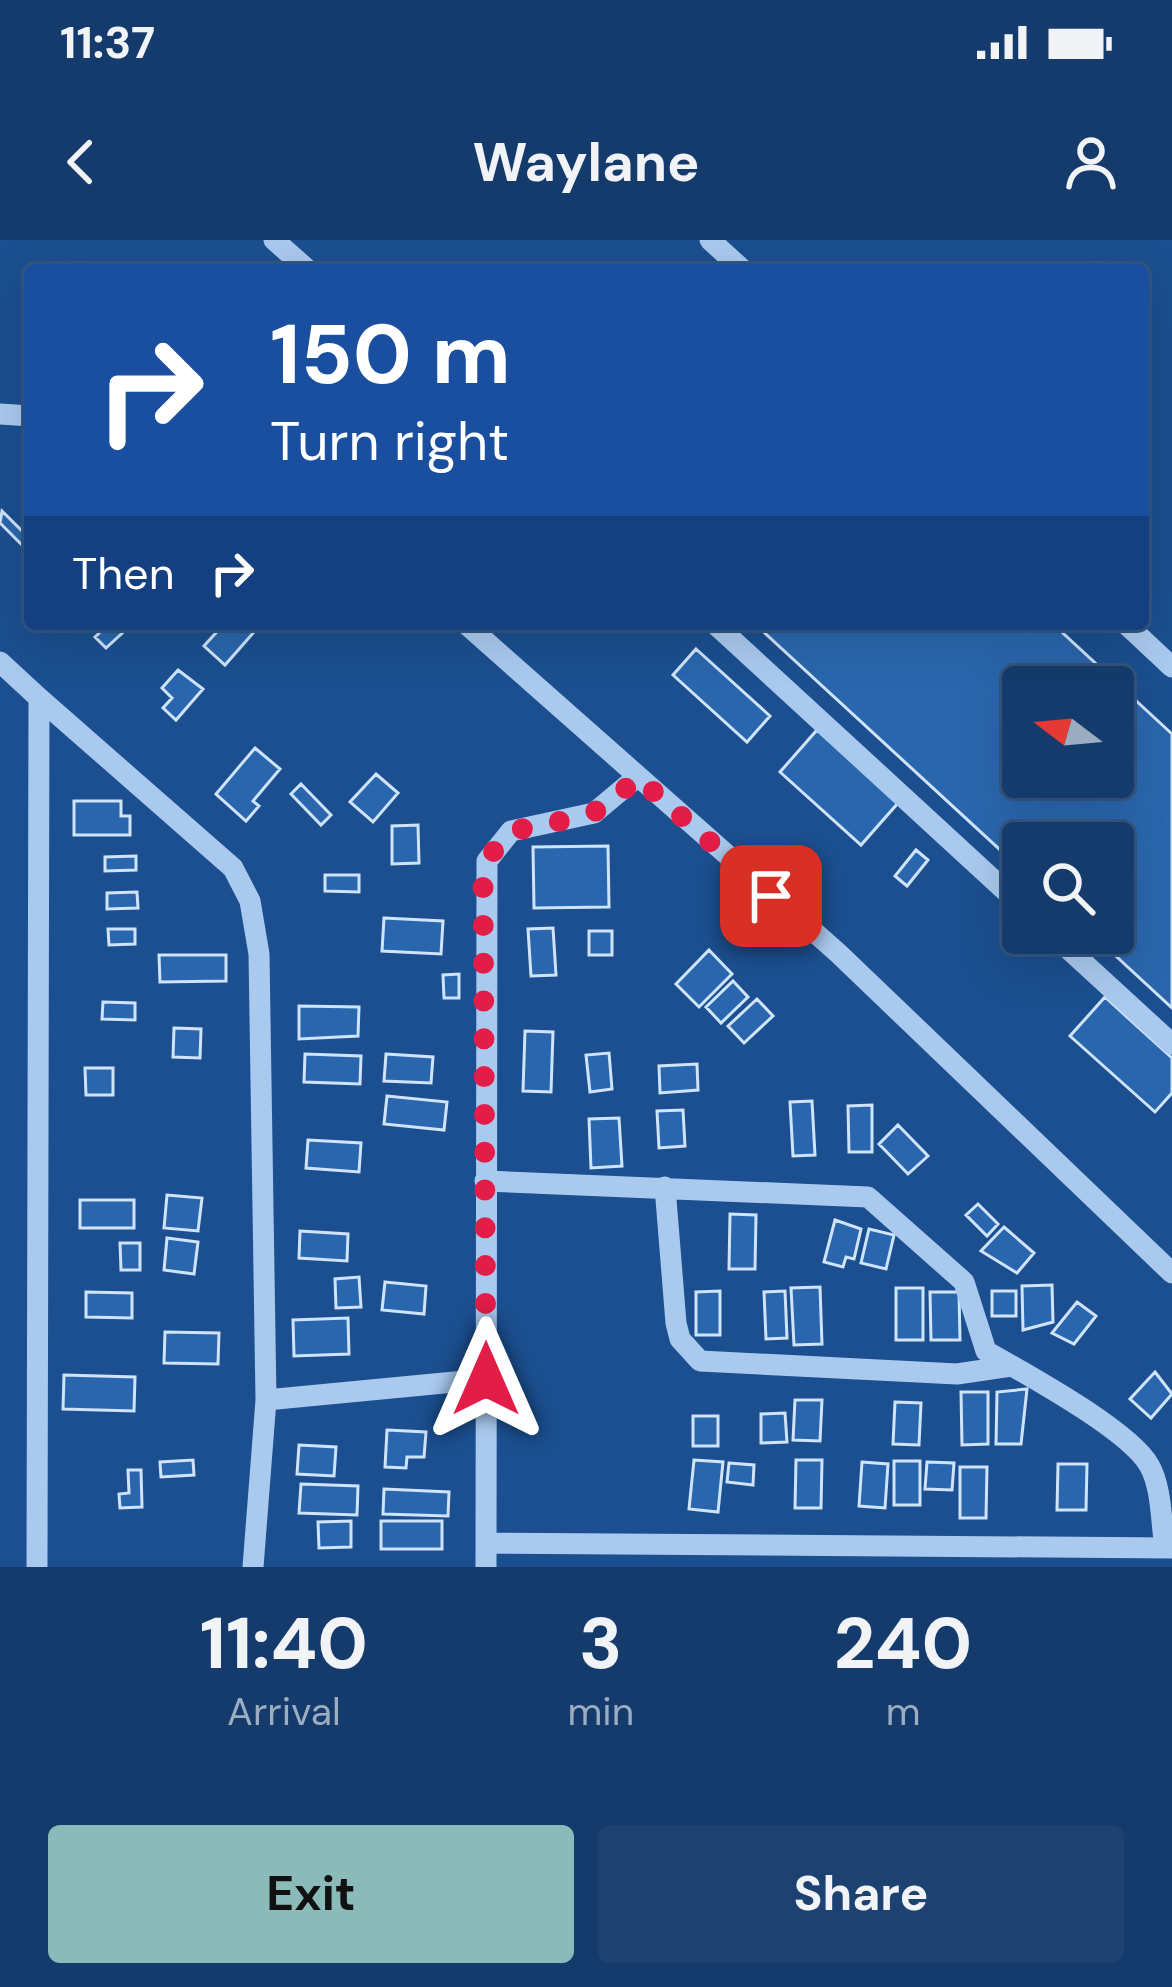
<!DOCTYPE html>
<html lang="en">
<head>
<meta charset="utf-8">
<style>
  :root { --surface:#143b6b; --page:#1d4271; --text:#f1f3f6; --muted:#9dadc1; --line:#33557e; --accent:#8bbbb9 }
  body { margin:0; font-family:"DM Sans",sans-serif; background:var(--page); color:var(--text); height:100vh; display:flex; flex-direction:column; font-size:45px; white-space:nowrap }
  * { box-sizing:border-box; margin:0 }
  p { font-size:39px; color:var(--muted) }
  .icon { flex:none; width:66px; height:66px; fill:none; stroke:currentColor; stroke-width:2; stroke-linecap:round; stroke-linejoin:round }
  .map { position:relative; height:1327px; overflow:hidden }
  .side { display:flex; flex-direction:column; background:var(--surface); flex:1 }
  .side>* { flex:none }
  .guide { position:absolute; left:24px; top:24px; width:1125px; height:366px; border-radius:12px; box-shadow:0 12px 48px #0002,0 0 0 3px var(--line); background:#1a4fa0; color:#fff; overflow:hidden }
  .needle { width:78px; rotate:286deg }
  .controls { position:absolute; left:1002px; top:426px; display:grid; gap:24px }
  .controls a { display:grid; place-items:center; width:132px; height:132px; border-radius:12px; background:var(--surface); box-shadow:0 12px 48px #0002,0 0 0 3px var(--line); font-size:60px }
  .pin { position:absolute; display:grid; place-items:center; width:102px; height:102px; color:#fff; margin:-51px; border-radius:24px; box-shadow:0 6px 18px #0006 }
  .me { position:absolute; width:132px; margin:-66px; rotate:0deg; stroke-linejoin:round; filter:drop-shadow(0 0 9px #0008) }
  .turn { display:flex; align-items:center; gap:42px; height:252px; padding:0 48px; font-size:54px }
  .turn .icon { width:156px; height:156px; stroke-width:2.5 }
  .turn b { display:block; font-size:84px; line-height:102px }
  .then { display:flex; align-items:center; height:114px; padding:0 48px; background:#0003; gap:24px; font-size:45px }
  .eta { display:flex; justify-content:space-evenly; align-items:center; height:204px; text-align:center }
  .eta b { font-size:72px; font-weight:700; line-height:84px }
  .button { display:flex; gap:24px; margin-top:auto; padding:24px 48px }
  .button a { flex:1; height:138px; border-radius:12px; background:var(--accent); color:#111; font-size:48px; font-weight:700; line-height:138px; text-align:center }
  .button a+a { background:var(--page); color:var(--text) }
  .status { display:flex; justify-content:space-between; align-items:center; height:84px; padding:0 60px; background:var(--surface); direction:ltr }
  .status svg { height:33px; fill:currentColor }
  header { display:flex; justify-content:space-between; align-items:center; height:156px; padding:0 48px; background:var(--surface); font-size:54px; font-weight:700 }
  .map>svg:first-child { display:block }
  .building { fill:#2a66ad; stroke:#cfe3fa; stroke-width:3; fill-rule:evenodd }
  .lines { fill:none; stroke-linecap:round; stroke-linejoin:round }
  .minor { stroke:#a9c9ee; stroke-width:21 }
  .route { stroke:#e11d48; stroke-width:21; stroke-dasharray:0 37.8 }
</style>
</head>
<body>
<div class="status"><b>11:37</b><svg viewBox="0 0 49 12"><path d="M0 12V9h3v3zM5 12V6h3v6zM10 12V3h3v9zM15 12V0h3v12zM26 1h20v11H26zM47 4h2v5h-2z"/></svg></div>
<header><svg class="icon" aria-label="back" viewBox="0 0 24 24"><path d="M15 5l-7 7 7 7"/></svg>Waylane<svg class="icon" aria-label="person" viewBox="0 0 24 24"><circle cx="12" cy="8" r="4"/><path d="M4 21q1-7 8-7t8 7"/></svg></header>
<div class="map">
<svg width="1172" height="1327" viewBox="0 0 1172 1327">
  <rect width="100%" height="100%" fill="#1b4f8f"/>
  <path class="building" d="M2 271 30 299 25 308 0 283Z
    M109 384 131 385 106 408 95 397Z
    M224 384H261L225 425 204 406Z
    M755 384H1053L1172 494V768L1091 693H1113V603H1023V631ZM1023 447H1113V537H1023Z
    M696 409 770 476 747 502 673 435Z
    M178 430 203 449 176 480 163 468 172 458 162 448Z
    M817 490 898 563 861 605 780 532Z
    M255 508 280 529 253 561 259 566 246 581 216 554Z
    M376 534 398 553 373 582 350 562Z
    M301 544 331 575 321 585 291 554Z
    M74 561H121V576H130V595H74Z
    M418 585 419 623 392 624V586Z
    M608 606 609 667 534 668 533 607Z
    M916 610 928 620 907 646 895 636Z
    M136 616V630L105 631V617Z
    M325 635H359V652L325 651Z
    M137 652 138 668 107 669V653Z
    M384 678 443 681 441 714 382 711Z
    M553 688 556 735 531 736 528 689Z
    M108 689H135V704L109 705Z
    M589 691H612V715H589Z
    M709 710 732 734 699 767 676 744Z
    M159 715H226V741L160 742Z
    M459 734V758H444L443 735Z
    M733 741 748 757 721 783 706 767Z
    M1105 757 1172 818V853L1155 872 1070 796Z
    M757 759 773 776 744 803 728 786Z
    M103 762 135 763V780L102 779Z
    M299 766 359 767 358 796 299 799Z
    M174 788 201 789 200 818 173 817Z
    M525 791 553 792 551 852 523 851Z
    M609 813 612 849 590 852 586 815Z
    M305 814 361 816 360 844 304 842Z
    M386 814 433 817 431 843 384 841Z
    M697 824 698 850 660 853 659 826Z
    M85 828H113V855H86Z
    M387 856 447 862 444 890 384 884Z
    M812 861 815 915 793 916 790 862Z
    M872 865V912H849L848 866Z
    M683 870 685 906 659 908 657 871Z
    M619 878 622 926 591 928 589 879Z
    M898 885 928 916 908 934 879 904Z
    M308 900 361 903 359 932 306 928Z
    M167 955 202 958 198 991 164 988Z
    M80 960H134V988H80Z
    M978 964 998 984 987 996 966 975Z
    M730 974 756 975 755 1029H729Z
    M835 980 861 989 854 1019 846 1017 843 1027 824 1022Z
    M1004 987 1034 1013 1017 1033 981 1011Z
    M869 989 894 995 886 1029 861 1023Z
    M300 991 348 994 347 1021 299 1018Z
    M167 998 198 1002 194 1034 164 1030Z
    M120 1003H140V1030H121Z
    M359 1037 361 1067 336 1068 335 1039Z
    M385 1042 426 1046 424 1074 382 1070Z
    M1052 1045 1053 1082 1023 1090 1022 1046Z
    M820 1047 822 1104 794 1105 791 1048Z
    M896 1048H923V1100H896Z
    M720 1051V1095H696V1052Z
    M785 1051 787 1098 766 1099 764 1052Z
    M992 1051H1016V1076H992Z
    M86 1052 132 1053V1078L86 1077Z
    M930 1052H959L960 1100H931Z
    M1077 1062 1096 1076 1074 1104 1052 1093Z
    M348 1078 349 1114 294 1116 293 1080Z
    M165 1092 219 1093 218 1124 164 1123Z
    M1155 1132 1172 1154 1151 1178 1130 1159Z
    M64 1135 135 1137 134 1171 63 1169Z
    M1027 1149 1021 1204H996L997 1152Z
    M961 1152H988V1204L962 1205Z
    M795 1160H822L820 1201 793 1200Z
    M895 1162 921 1163 919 1205 893 1204Z
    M785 1173 787 1202 761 1203V1174Z
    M693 1176H718V1206H693Z
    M387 1190 426 1192 424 1217H407L406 1228 385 1227Z
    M299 1205 336 1207 334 1236 297 1234Z
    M193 1220 194 1235 161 1237 160 1222Z
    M694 1220 723 1222 718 1272 689 1269Z
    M796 1220H822L821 1268H795Z
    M894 1221H920V1265H894Z
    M862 1222 888 1224 885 1268 859 1266Z
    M927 1222 954 1223 952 1250 925 1249Z
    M729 1223 754 1225 753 1245 727 1242Z
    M1058 1224H1087L1086 1270H1057Z
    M960 1227H987L986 1278H960Z
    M128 1230H141L142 1267 120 1268 119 1254 129 1253Z
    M301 1244 358 1246 357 1275 299 1273Z
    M384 1249 449 1252 448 1276 383 1274Z
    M351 1281V1307L319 1308 318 1282Z
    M381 1281H442V1309H381Z"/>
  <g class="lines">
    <path class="minor" d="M274 0 308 30
      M710 0 743 30
      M0 174 30 176
      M466 384 838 713 1172 1033
      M715 384 1023 667
      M1126 384 1172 427
      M0 422 39 458 37 1327
      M39 458 233 628 250 661 259 714 266 1160 253 1327
      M1051 693 1172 804
      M485 941 868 957 964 1042 986 1111C1024 1133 1128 1189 1149 1225 1162 1247 1161 1283 1165 1308
      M665 947 676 1083 680 1099 700 1121 957 1134 1011 1126
      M266 1160 486 1139
      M486 1303 1172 1308
      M486 1327 487 621 511 591 594 573 637 537"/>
  </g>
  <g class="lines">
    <path class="route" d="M486 1139 483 647C494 571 536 594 591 573 609 567 624 550 637 537L771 656"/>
  </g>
</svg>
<div class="controls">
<a><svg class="needle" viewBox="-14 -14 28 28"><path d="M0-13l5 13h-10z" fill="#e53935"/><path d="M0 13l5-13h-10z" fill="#9dadc1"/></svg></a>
<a><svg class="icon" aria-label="search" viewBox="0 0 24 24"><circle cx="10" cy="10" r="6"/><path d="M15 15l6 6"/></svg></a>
</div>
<div class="pin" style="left:771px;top:656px;background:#d93025"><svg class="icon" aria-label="arrive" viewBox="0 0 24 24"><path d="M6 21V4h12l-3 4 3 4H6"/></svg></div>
<svg class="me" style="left:486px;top:1139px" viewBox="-20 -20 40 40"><path d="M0-17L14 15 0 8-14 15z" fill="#e11d48" stroke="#fff" stroke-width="4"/></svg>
<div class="guide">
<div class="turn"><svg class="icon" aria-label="right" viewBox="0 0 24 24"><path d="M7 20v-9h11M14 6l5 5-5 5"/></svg><div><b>150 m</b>Turn right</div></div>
<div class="then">Then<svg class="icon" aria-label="right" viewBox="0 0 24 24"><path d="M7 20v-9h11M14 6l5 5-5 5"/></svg></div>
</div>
</div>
<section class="side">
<div class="eta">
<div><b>11:40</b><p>Arrival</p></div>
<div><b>3</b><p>min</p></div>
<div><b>240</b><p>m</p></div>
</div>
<div class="button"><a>Exit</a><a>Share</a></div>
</section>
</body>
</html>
